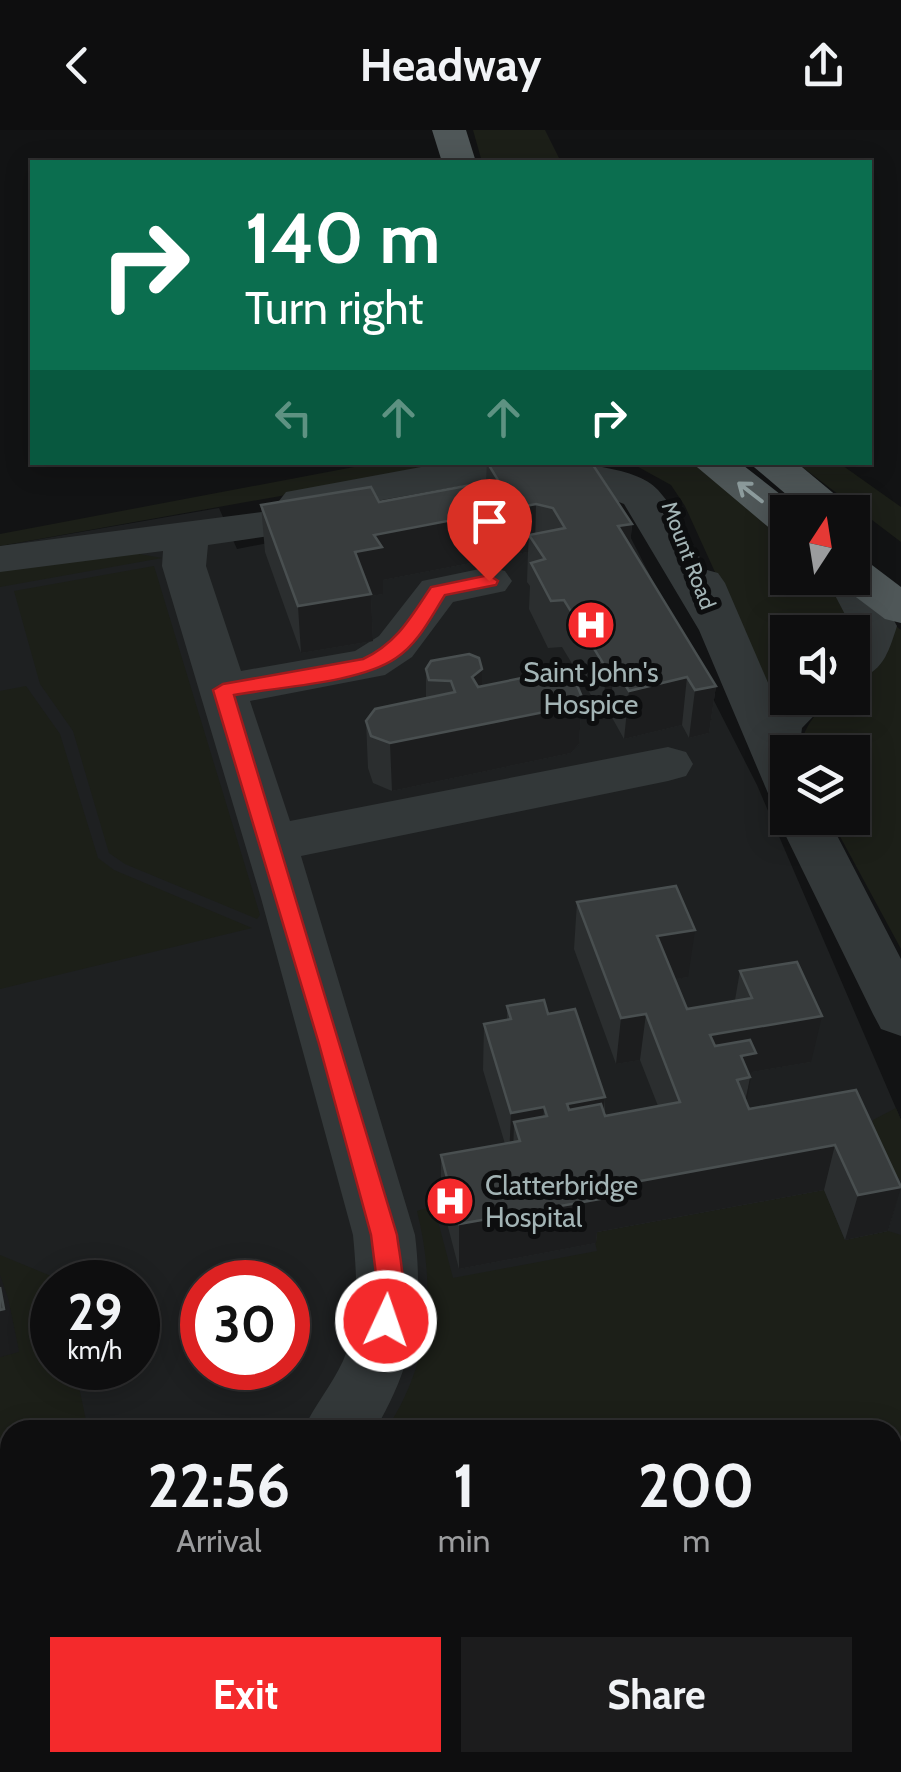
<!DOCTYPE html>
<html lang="en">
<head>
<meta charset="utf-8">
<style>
  :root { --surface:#0e0e0f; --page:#1c1c1d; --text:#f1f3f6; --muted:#9b9c9e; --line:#2e2e2f; --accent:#f42a2c }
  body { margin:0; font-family:Cabin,sans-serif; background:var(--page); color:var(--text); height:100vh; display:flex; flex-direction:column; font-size:38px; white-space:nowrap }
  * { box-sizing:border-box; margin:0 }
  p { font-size:32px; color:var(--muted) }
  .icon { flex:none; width:55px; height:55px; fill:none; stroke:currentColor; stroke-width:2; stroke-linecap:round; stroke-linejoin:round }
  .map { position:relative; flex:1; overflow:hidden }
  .sheet { position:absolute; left:0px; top:1290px; width:902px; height:352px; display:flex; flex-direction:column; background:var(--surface); border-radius:30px 30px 0 0; box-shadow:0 5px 25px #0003,0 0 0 2px var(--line) }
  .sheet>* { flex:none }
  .hud { position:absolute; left:30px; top:30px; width:842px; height:305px; border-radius:0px; box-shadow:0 5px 25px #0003,0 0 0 2px var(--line); background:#0b6e4f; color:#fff; overflow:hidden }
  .needle { width:65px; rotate:12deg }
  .fabs { position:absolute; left:770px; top:365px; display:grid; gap:20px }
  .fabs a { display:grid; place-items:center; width:100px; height:100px; border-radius:0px; background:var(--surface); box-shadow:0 5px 25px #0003,0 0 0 2px var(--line); font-size:50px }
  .speed { position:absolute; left:30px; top:1130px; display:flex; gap:20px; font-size:50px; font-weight:700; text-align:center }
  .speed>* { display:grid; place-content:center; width:130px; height:130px; border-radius:50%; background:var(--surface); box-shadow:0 5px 25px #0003,0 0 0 2px var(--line); line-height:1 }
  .speed small { font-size:25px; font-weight:400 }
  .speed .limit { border:15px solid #d22; background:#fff; color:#111 }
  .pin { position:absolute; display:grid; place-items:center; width:85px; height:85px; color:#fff; margin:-102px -42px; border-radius:50% 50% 50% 0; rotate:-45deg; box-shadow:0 0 10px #0007 }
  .pin .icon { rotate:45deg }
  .me { position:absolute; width:110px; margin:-55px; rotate:3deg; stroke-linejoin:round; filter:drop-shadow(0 0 8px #0008) }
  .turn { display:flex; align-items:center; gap:35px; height:210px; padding:0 50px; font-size:45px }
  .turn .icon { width:130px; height:130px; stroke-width:2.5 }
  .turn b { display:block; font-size:70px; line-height:85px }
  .lanes { display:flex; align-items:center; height:95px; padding:0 50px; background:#0003; justify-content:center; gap:50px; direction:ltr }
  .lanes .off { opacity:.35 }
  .eta { display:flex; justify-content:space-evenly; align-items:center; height:170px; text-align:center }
  .eta b { font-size:60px; font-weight:700; line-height:70px }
  .button { display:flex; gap:20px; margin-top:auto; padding:20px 50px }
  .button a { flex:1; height:115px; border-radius:0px; background:var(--accent); color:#fff; font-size:40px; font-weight:700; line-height:115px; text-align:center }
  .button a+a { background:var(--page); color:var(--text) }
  header { display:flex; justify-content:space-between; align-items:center; height:130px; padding:0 50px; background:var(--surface); font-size:45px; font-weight:700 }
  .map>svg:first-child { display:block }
  .built { fill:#1e2021; fill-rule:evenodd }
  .green { fill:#1c1f18 }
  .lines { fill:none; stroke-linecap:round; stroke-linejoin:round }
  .minor { fill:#333839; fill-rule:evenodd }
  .major { fill:#4f5758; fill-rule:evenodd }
  .wall { fill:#2b2e2f }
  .shaded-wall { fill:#1c1d1e }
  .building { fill:#383c3d; stroke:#494f50; stroke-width:2.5 }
  .oneway { stroke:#8e9d9e }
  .route { fill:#f42a2c; stroke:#9f1b1d; stroke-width:2.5 }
  .labels { text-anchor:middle; stroke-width:10; stroke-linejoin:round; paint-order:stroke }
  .far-street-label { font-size:22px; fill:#a3b4b5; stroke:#0d0e0f }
  .poi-label { font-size:28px; fill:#a3b4b5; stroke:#0d0e0f }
</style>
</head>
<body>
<header><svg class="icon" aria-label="back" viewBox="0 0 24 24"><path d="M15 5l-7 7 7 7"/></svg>Headway<svg class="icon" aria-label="share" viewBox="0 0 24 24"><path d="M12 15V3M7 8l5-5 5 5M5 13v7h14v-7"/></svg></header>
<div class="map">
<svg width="901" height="1642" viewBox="0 0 901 1642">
  <rect width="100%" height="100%" fill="#121314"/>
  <path class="built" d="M559 356 612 371 757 655 901 990V1642H0V416L219 378 237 419ZM52 1152H138V1238H52ZM202 1152H288V1238H202ZM10 1300H892V1632H10Z"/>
  <path class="green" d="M473 0H545L561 32H482Z
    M375 333H465L0 416V404Z
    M631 333H693L787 411 788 448H824L852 481V502H788L787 564 772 568 685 376 671 355Z
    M797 333H839L901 377V412Z
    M134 423 162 428 0 457V440Z
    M154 436 260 785 257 789 125 734 109 723 73 601 40 554 14 461Z
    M891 492 901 500V819L830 688H852V622H798C805 594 821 568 852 568L853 558 887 524Z
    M26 556 60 604 98 728 114 740 252 798 0 859V561Z
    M896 978 901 990V1050C881 1031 869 1019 873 990Z
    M824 1060 845 1110 888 1101 901 1105V1642H0V1523L10 1519V1632H892V1300H386C431 1233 436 1157 417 1081L434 1076 453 1148 597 1121 593 1103Z
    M0 1125 56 1148 52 1238H75L88 1300H10V1320L0 1324V1227L19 1221 8 1169 0 1171Z"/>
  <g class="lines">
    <path class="minor" d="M448 332C496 332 626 324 658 360 678 382 692 415 707 440L718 443 725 453 775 569 788 559V568H831L802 598 799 622H788V673L770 668 699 500 624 374 588 360 516 358 511 347 354 375 360 383 353 392 338 396 208 415 206 436 241 541 355 521 379 506 422 451 489 437 505 441 512 451 505 461 453 472 412 527 385 545 250 571 290 691 668 617 686 622 693 634 686 646 668 651 301 726 415 1105C424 1178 413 1236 375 1300H303C314 1276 332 1255 343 1231 360 1191 357 1147 353 1105L261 768 162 436 163 421 0 442V416L285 379 279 371 286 362Z
      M852 435 865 438 897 496C888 524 883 543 852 551V502H849L851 496 826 448H852Z
      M785 675 788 688H828L901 829V906L881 899 873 884 777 688Z
      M10 1445V1516L0 1520V1449Z"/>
    <path class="major" d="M432 0H466L476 32H442Z
      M691 332H739L803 382H788V405L773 401Z
      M748 332H796L856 382 852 387V382H807Z
      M852 428 868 432 901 457V493L885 489 836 452 833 448H852Z"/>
  </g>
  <path class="wall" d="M487 332 632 394 630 416 716 556 709 603 689 608 682 595 624 609 610 584 603 585 562 517 548 518 529 479 530 456 527 452 528 422 383 450V464L371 466 373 511 301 523 265 422 261 375 379 372 486 352Z
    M426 539H482V557L582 567 579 614 571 623 392 661 373 653 368 638 366 591 426 568Z
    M577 772 688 847 675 849 687 879 735 870 740 841 811 932 752 942 745 971 749 979 856 960 901 1055 888 1101 845 1110 824 1060 597 1102 596 1113 459 1139 441 1070V1025L505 1014 483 940 484 894 507 890V876L548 884 605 967V986L658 976 640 930 616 934 574 819Z"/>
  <path class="shaded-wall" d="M536 374 535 414 529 405 528 422 383 450V464L371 466 373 511 301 523 298 476 374 405Z
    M632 394 628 441 618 396Z
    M614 537 610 584 603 585 606 538Z
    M482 539V586L472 547Z
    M687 547 682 595 624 609 629 561Z
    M716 556 709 603 689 608 695 560Z
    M582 567 579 614 571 623 392 661 390 613Z
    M695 800 688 847 652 853 657 806Z
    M646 884 640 930 616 934 621 888Z
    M822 886 811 932 752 942 747 969H746L750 947 703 951 710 905Z
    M605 967 601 1013 564 1019 567 974Z
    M544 977 541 1022 514 992 513 1027 509 1028 511 983Z
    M835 1015 824 1060 597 1102 596 1113 459 1139V1094L597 1059Z
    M901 1057 888 1101 845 1110 858 1065Z
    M0 1145 8 1168 19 1222 0 1227Z"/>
  <path class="building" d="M487 332H591L632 394 618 396 716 556 695 560 687 547 629 561 614 537 606 538 564 470 551 471 531 433 545 429 529 405 565 398 553 378 536 374 374 405 382 417 355 422 371 464 298 476 261 375 371 357 379 372 498 350Z
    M469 524 479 528 482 539 472 547 478 557 556 541 574 548 582 567 574 576 390 613 371 606 366 591 375 579 455 562 451 551 429 550 426 539 431 531Z
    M676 756 695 800 657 806 687 879 752 868 740 841 797 832 822 886 710 905 715 916 750 910 756 923 741 926 750 947 737 950 749 979 856 960 901 1057 858 1065 835 1015 597 1059 600 1069 459 1094 441 1025 520 1011 514 992 547 986 544 977 511 983 484 894 511 889 507 876 544 870 548 884 575 879 605 967 567 974 569 980 601 974 605 986 680 972 646 884 621 888 577 772Z
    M0 1157 4 1179 0 1180Z"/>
  <defs><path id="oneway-shaft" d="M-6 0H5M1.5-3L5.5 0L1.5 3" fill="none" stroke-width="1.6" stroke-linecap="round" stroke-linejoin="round" transform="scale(2.5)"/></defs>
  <use class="oneway" href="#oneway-shaft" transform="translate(750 362) rotate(-142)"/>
  <path class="route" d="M489 445 498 451 496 455 445 465C431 487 418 514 396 528 360 553 278 557 234 565L397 1105C401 1136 410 1169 396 1199H377L373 1191 378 1160 371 1105 319 914 213 560 223 554 363 529C397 513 411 487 431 457Z"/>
  <defs>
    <g id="hospital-disc" transform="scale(2.5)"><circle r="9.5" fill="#f42a2c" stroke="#0d0e0f"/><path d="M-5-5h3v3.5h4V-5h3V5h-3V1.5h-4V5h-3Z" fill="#fff"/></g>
  </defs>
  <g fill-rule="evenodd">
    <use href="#hospital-disc" x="591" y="495"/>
    <use href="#hospital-disc" x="450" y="1071"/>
  </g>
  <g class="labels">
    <g class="far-street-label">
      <text transform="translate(689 425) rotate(69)" y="8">Mount Road</text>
    </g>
    <g class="poi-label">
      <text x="591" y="552">Saint John's<tspan x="591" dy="32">Hospice</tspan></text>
      <text x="485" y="1065" text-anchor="start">Clatterbridge<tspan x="485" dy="32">Hospital</tspan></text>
    </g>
  </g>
</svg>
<div class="fabs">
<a><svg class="needle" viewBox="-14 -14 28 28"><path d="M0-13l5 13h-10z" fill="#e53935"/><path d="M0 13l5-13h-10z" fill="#9b9c9e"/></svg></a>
<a><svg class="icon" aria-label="sound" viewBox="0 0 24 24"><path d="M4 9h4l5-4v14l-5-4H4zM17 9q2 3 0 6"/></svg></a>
<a><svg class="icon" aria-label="layers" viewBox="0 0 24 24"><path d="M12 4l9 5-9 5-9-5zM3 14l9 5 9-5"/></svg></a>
</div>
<div class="speed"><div>29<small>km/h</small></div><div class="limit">30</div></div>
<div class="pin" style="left:489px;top:451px;background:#d93025"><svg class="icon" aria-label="arrive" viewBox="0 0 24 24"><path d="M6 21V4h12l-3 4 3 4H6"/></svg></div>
<svg class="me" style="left:386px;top:1191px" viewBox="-20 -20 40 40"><circle r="17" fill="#f42a2c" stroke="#fff" stroke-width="3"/><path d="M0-11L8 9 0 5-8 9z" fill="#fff"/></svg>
<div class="hud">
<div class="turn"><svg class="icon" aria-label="right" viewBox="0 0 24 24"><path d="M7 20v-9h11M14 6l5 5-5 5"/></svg><div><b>140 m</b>Turn right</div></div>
<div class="lanes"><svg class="icon off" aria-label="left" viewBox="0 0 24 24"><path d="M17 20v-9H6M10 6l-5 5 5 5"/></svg><svg class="icon off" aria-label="ahead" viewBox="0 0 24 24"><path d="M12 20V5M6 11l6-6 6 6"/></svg><svg class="icon off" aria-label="ahead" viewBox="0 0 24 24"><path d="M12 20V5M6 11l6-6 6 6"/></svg><svg class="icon" aria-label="right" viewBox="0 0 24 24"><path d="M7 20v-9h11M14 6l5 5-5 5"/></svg></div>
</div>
<section class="sheet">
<div class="eta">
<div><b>22:56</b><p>Arrival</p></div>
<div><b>1</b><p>min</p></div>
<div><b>200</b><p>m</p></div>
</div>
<div class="button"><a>Exit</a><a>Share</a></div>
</section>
</div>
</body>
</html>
